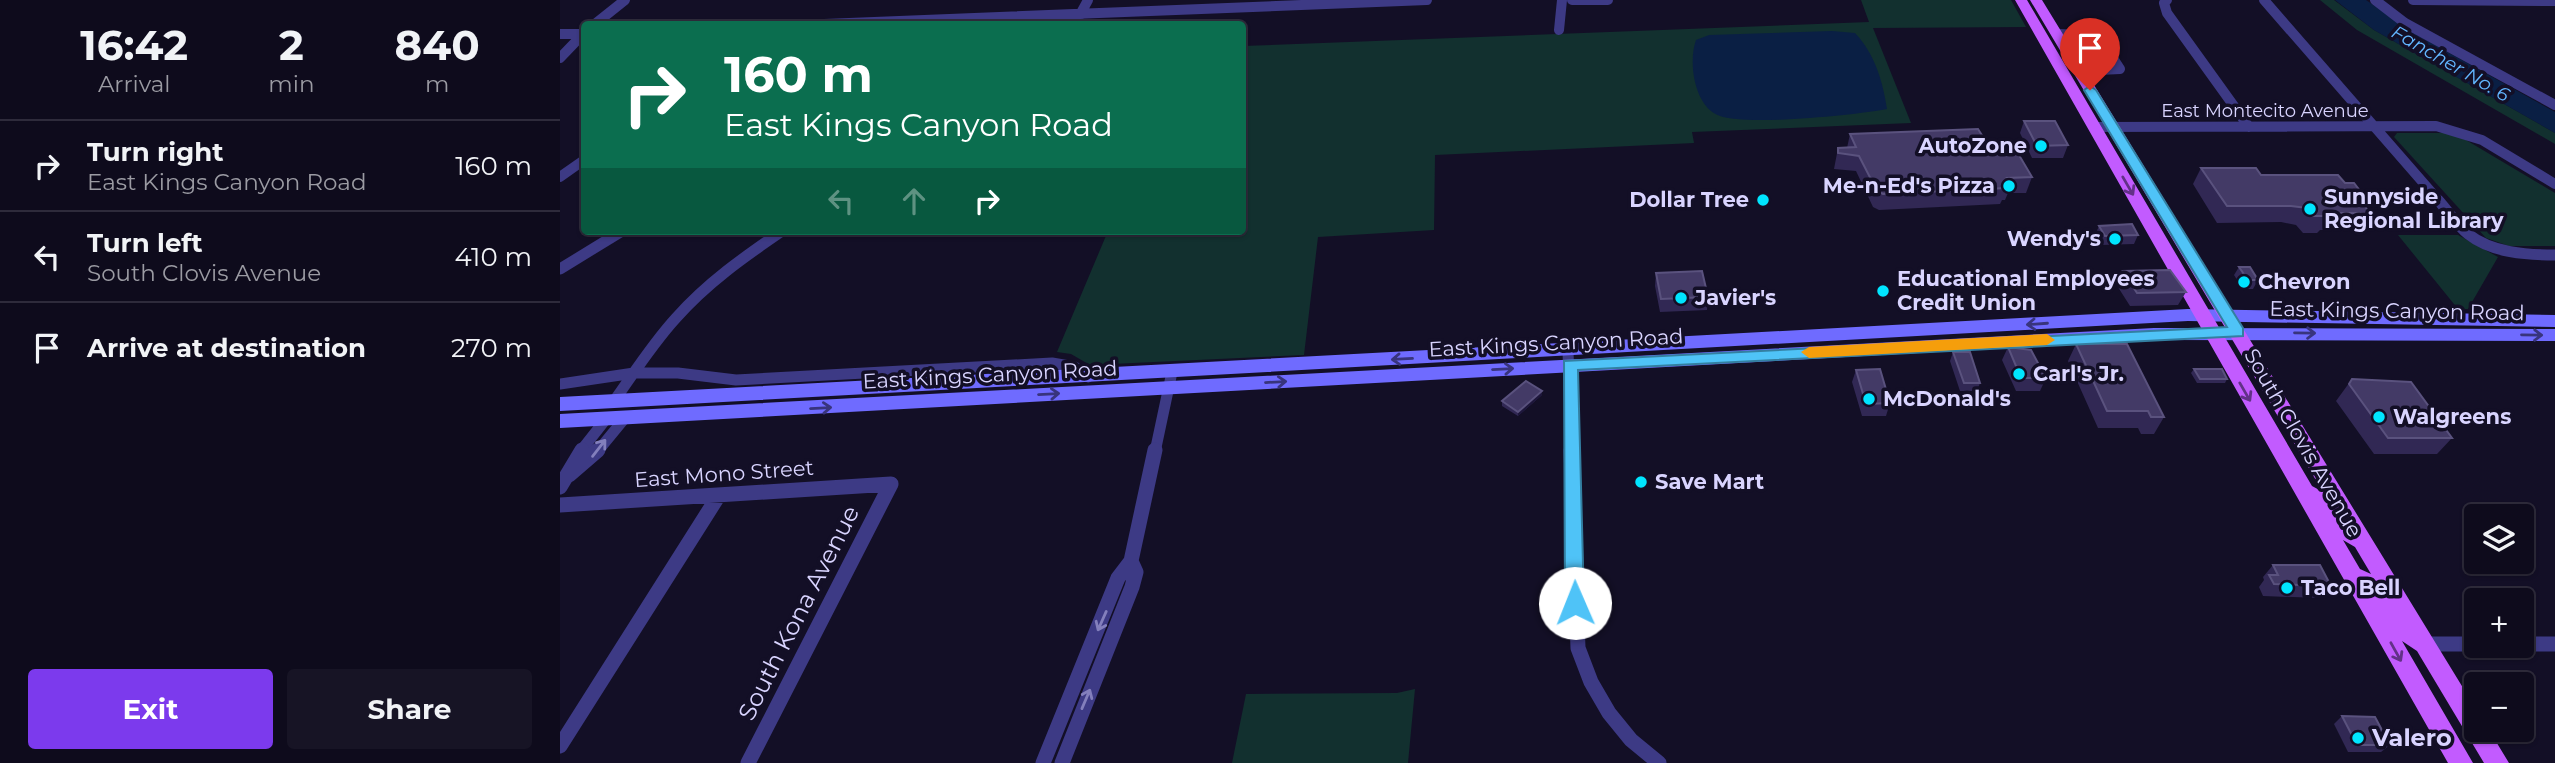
<!DOCTYPE html>
<html lang="en">
<head>
<meta charset="utf-8">
<style>
  :root { --surface:#0e0b1c; --page:#171425; --text:#f1f3f6; --muted:#9b9ba3; --line:#2e2b3b; --accent:#7c3aed }
  body { margin:0; font-family:Montserrat,sans-serif; background:var(--page); color:var(--text); height:100vh; display:flex; flex-direction:column; font-size:26px; white-space:nowrap }
  * { box-sizing:border-box; margin:0 }
  p { font-size:23px; color:var(--muted) }
  .icon { flex:none; width:38px; height:38px; fill:none; stroke:currentColor; stroke-width:2; stroke-linecap:round; stroke-linejoin:round }
  .map { position:relative; flex:1; overflow:hidden }
  .details { display:flex; flex-direction:column; background:var(--surface); width:560px }
  .details>* { flex:none }
  .hud { position:absolute; left:21px; top:21px; width:665px; height:214px; border-radius:7px; box-shadow:0 2px 5px #0004,0 0 0 2px var(--line); background:#0b6e4f; color:#fff; overflow:hidden }
  .tools { position:absolute; left:1904px; top:504px; display:grid; gap:14px }
  .tools a { display:grid; place-items:center; width:70px; height:70px; border-radius:7px; background:var(--surface); box-shadow:0 2px 5px #0004,0 0 0 2px var(--line); font-size:35px }
  .pin { position:absolute; display:grid; place-items:center; width:60px; height:60px; color:#fff; margin:-72px -30px; border-radius:50% 50% 50% 0; rotate:-45deg; box-shadow:0 0 7px #0007 }
  .pin .icon { rotate:45deg }
  .me { position:absolute; width:77px; margin:-38px; rotate:359deg; stroke-linejoin:round; filter:drop-shadow(0 0 5px #0008) }
  .turn { display:flex; align-items:center; gap:24px; height:147px; padding:0 28px; font-size:32px }
  .turn .icon { width:91px; height:91px; stroke-width:2.5 }
  .turn b { display:block; font-size:49px; line-height:60px }
  .lanes { display:flex; align-items:center; height:66px; padding:0 28px; background:#0003; justify-content:center; gap:35px; direction:ltr }
  .lanes .off { opacity:.35 }
  .eta { display:flex; justify-content:space-evenly; align-items:center; height:119px; text-align:center }
  .eta b { font-size:42px; font-weight:700; line-height:49px }
  .cta { display:flex; gap:14px; margin-top:auto; padding:14px 28px }
  .cta a { flex:1; height:80px; border-radius:7px; background:var(--accent); color:#fff; font-size:28px; font-weight:700; line-height:80px; text-align:center }
  .cta a+a { background:var(--page); color:var(--text) }
  ul { padding:0; list-style:none }
  li { display:flex; align-items:center; gap:21px; height:91px; padding:0 28px; border-top:2px solid var(--line) }
  li div { flex:1 }
  li b { display:block; font-size:26px }
  li em { font-style:normal }
  main { display:flex; flex:1; min-height:0 }
  .map>svg:first-child { display:block }
  .green { fill:#12302f }
  .water { fill:#0a1f44 }
  .lines { fill:none; stroke-linecap:round; stroke-linejoin:round }
  .minor-far2 { stroke:#3d3a85; stroke-width:10 }
  .minor-far1 { stroke:#3d3a85; stroke-width:11 }
  .minor { stroke:#3d3a85; stroke-width:15 }
  .secondary { fill:#6f6bff; fill-rule:evenodd }
  .primary { fill:#c25bff; fill-rule:evenodd }
  .wall { fill:#312854 }
  .shaded-wall { fill:#1d163a }
  .building { fill:#433a66; stroke:#5a527e; stroke-width:2 }
  .oneway { stroke:#623188 }
  .oneway2 { stroke:#38347d }
  .oneway3 { stroke:#837fbc }
  .route { fill:#4fc3f7; stroke:#337fa1; stroke-width:2 }
  .slow { fill:#f59e0b }
  .poi-dot { fill:#00e5ff; stroke:#130f26; stroke-width:2.5 }
  .labels { text-anchor:middle; stroke-width:7; stroke-linejoin:round; paint-order:stroke }
  .far-street-label { font-size:18px; fill:#d9d4ff; stroke:#130f26 }
  .far-water-label { font-size:19px; font-style:italic; fill:#62b6ff; stroke:#130f26 }
  .poi-label { font-size:21px; font-weight:bold; fill:#d9d4ff; stroke:#130f26; text-anchor:start }
  .street-label { font-size:21px; fill:#d9d4ff; stroke:#130f26 }
  .near-street-label { font-size:24px; fill:#d9d4ff; stroke:#130f26 }
  .near-poi-label { font-size:24px; font-weight:bold; fill:#d9d4ff; stroke:#130f26; text-anchor:start }
</style>
</head>
<body>
<main>
<section class="details">
<div class="eta">
<div><b>16:42</b><p>Arrival</p></div>
<div><b>2</b><p>min</p></div>
<div><b>840</b><p>m</p></div>
</div>
<ul>
<li><svg class="icon" aria-label="right" viewBox="0 0 24 24"><path d="M7 20v-9h11M14 6l5 5-5 5"/></svg><div><b>Turn right</b><p>East Kings Canyon Road</p></div><em>160 m</em></li>
<li><svg class="icon" aria-label="left" viewBox="0 0 24 24"><path d="M17 20v-9H6M10 6l-5 5 5 5"/></svg><div><b>Turn left</b><p>South Clovis Avenue</p></div><em>410 m</em></li>
<li><svg class="icon" aria-label="arrive" viewBox="0 0 24 24"><path d="M6 21V4h12l-3 4 3 4H6"/></svg><div><b>Arrive at destination</b></div><em>270 m</em></li>
</ul>
<div class="cta"><a>Exit</a><a>Share</a></div>
</section>
<div class="map">
<svg width="1995" height="763" viewBox="0 0 1995 763">
  <rect width="100%" height="100%" fill="#130f26"/>
  <path class="green" d="M1301 0H1451L1466 27 1313 28 1351 123 1132 132 1134 143 875 155 874 230 758 237 744 355 530 365 511 354 497 352 548 231H682L683 46 1309 22Z
    M1760 0H1774L1814 30 1995 133V144L1797 30Z
    M1837 133H1887L1906 140 1995 193V246H1949L1926 238 1834 137Z
    M1838 235H1898L1938 257 1908 309H1898Z
    M855 689 848 763H672L686 694 837 693Z"/>
  <path class="water" d="M1775 0H1806L1857 35 1995 112V133L1814 30Z
    M1272 31 1295 33C1315 54 1323 82 1327 109 1297 115 1186 126 1160 116 1134 107 1128 62 1136 40L1149 35Z"/>
  <g class="lines">
    <path class="minor-far2" d="M1012 0H1048
      M1607 0 1604 3 1607 13 1689 127
      M1704 0 1880 202
      M1815 0 1845 23 1995 105
      M1853 0 1995 1
      M35 24 65 0
      M264 24 867 0
      M515 24 528 0
      M999 30 1002 0
      M0 34H24
      M1497 34 1538 35 1560 69 1519 71
      M0 58 24 33
      M1534 127 1876 126 1922 140 1995 184
      M0 177 24 160"/>
    <path class="minor-far1" d="M1878 200C1888 211 1897 225 1908 234 1932 253 1967 255 1995 255
      M0 269 62 231
      M1008 350 1011 452
      M0 384 74 373H118L176 380 492 363 515 367 528 377
      M54 401C74 373 93 343 116 318 147 283 184 257 222 231
      M20 452 46 419
      M37 452 65 418
      M595 452 612 372"/>
    <path class="minor" d="M1011 450 1018 648 1031 682 1049 713 1071 740 1099 763
      M9 475 38 450
      M0 487 22 450
      M0 505 331 484
      M1865 644H1916
      M1962 644H1995
      M0 746 159 495
      M188 763 331 484
      M483 763 558 578 571 561
      M502 763 572 587 576 572 571 561 595 450"/>
    <path class="secondary" d="M1628 309 1995 315V327L1628 321 0 411V397Z
      M1594 328 1995 329V341L1594 340 0 428V414Z"/>
    <path class="primary" d="M1455 0H1467L1752 486 1763 492 1470 0H1482L1916 709V730H1929L1949 763H1924L1857 651 1842 641 1913 763H1888ZM1783 540 1795 547 1811 574 1800 569Z"/>
  </g>
  <path class="wall" d="M1464 121 1508 145 1503 158H1472L1460 133Z
    M1290 134 1432 151 1472 177 1466 193H1448L1445 200H1442L1440 204 1319 210 1313 207 1296 171 1274 169 1278 148H1287Z
    M1641 168 1701 175 1785 183 1807 200 1804 205 1810 213 1799 230H1760L1757 233H1743L1736 225 1721 222 1657 223 1633 184Z
    M1539 226 1578 235 1574 244 1541 245 1535 235Z
    M1679 267 1698 280 1693 289H1683L1674 275Z
    M1563 271 1626 292 1618 305 1570 306 1556 284Z
    M1096 273 1148 297 1147 310 1100 312 1095 286Z
    M1516 344 1604 417 1594 434H1581L1578 428H1538L1508 361Z
    M1448 347 1486 378 1480 391H1456L1442 360Z
    M1393 352 1420 383 1417 391H1400L1390 361Z
    M1634 369 1667 379 1665 383H1637L1631 373Z
    M1296 370 1330 403 1326 416H1302L1292 382Z
    M1792 379 1892 438 1877 454H1814L1776 401Z
    M982 395 958 416 942 406V401Z
    M1713 565 1771 586 1760 598 1703 596 1699 587 1704 580 1703 577Z
    M1782 716 1830 745 1821 752H1788L1774 724Z"/>
  <path class="shaded-wall" d="M982 391V395L958 416V412Z"/>
  <path class="building" d="M1464 121H1495L1508 145 1477 146Z
    M1418 129 1432 151 1456 150 1472 177 1447 178 1451 184 1444 185 1446 188 1323 194 1317 191 1299 156 1278 153V148L1296 147 1290 134Z
    M1641 168H1696L1701 175H1778L1785 183H1794L1807 200H1800L1810 213H1766L1768 216H1753L1747 208 1731 206H1667Z
    M1572 224 1578 235 1545 236 1539 226Z
    M1679 267H1690L1698 280H1688Z
    M1610 270 1626 292 1577 293 1563 271Z
    M1142 271 1148 297 1101 299 1096 273Z
    M1516 344H1567L1604 417H1591L1588 411H1547Z
    M1448 347 1471 350 1486 378H1461Z
    M1393 352H1410L1420 383H1404Z
    M1320 369 1330 403 1306 404 1296 370Z
    M1634 369H1662L1667 379H1640Z
    M1792 379 1851 382 1892 438H1828L1789 384Z
    M966 381 982 391 958 412 942 401Z
    M1713 565H1760L1771 586 1714 584 1709 575H1718Z
    M1782 716 1815 717 1830 745H1797Z"/>
  <defs><path id="oneway-shaft" d="M-6 0H5M1.5-3L5.5 0L1.5 3" fill="none" stroke-width="1.6" stroke-linecap="round" stroke-linejoin="round" transform="scale(1.75)"/></defs>
  <g class="oneway">
    <use href="#oneway-shaft" transform="translate(1568 186) rotate(60)"/>
    <use href="#oneway-shaft" transform="translate(1685 392) rotate(60)"/>
    <use href="#oneway-shaft" transform="translate(1836 652) rotate(61)"/>
  </g>
  <g class="oneway2">
    <use href="#oneway-shaft" transform="translate(1477 324) rotate(176)"/>
    <use href="#oneway-shaft" transform="translate(1745 333) rotate(1)"/>
    <use href="#oneway-shaft" transform="translate(1972 335) rotate(1)"/>
    <use href="#oneway-shaft" transform="translate(842 359) rotate(177)"/>
    <use href="#oneway-shaft" transform="translate(943 369) rotate(-3)"/>
    <use href="#oneway-shaft" transform="translate(716 382) rotate(-3)"/>
    <use href="#oneway-shaft" transform="translate(489 394) rotate(-3)"/>
    <use href="#oneway-shaft" transform="translate(261 408) rotate(-3)"/>
  </g>
  <g class="oneway3">
    <use href="#oneway-shaft" transform="translate(39 448) rotate(-52)"/>
    <use href="#oneway-shaft" transform="translate(542 621) rotate(114)"/>
    <use href="#oneway-shaft" transform="translate(526 699) rotate(-67)"/>
  </g>
  <path class="route" d="M1530 86 1536 90 1683 328V336L1018 370 1024 603 1021 608H1008L1005 603 1004 361 1667 327 1524 90Z"/>
  <path class="slow" d="M1487 334 1495 340 1487 345 1249 358 1241 352 1249 347Z"/>
  <g class="poi-dot">
    <circle cx="1481" cy="146" r="7"/>
    <circle cx="1449" cy="186" r="7"/>
    <circle cx="1203" cy="200" r="7"/>
    <circle cx="1750" cy="209" r="7"/>
    <circle cx="1555" cy="239" r="7"/>
    <circle cx="1684" cy="282" r="7"/>
    <circle cx="1323" cy="291" r="7"/>
    <circle cx="1121" cy="298" r="7"/>
    <circle cx="1459" cy="374" r="7"/>
    <circle cx="1309" cy="399" r="7"/>
    <circle cx="1819" cy="417" r="7"/>
    <circle cx="1081" cy="482" r="7"/>
    <circle cx="1727" cy="588" r="7"/>
    <circle cx="1798" cy="738" r="7"/>
  </g>
  <g class="labels">
    <g class="far-street-label">
      <text x="1705" y="117">East Montecito Avenue</text>
    </g>
    <g class="far-water-label">
      <text transform="translate(1891 63) rotate(30)" y="7">Fancher No. 6</text>
    </g>
    <g class="poi-label">
      <text x="1467" y="153" text-anchor="end">AutoZone</text>
      <text x="1435" y="193" text-anchor="end">Me-n-Ed's Pizza</text>
      <text x="1764" y="204">Sunnyside<tspan x="1764" dy="24">Regional Library</tspan></text>
      <text x="1189" y="207" text-anchor="end">Dollar Tree</text>
      <text x="1541" y="246" text-anchor="end">Wendy's</text>
      <text x="1337" y="286">Educational Employees<tspan x="1337" dy="24">Credit Union</tspan></text>
      <text x="1698" y="289">Chevron</text>
      <text x="1135" y="305">Javier's</text>
      <text x="1473" y="381">Carl's Jr.</text>
      <text x="1323" y="406">McDonald's</text>
      <text x="1833" y="424">Walgreens</text>
      <text x="1095" y="489">Save Mart</text>
      <text x="1741" y="595">Taco Bell</text>
    </g>
    <g class="street-label">
      <text transform="translate(1837 311) rotate(1)" y="7">East Kings Canyon Road</text>
      <text transform="translate(996 343) rotate(-3)" y="7">East Kings Canyon Road</text>
      <text transform="translate(430 375) rotate(-3)" y="7">East Kings Canyon Road</text>
      <text transform="translate(1743 443) rotate(60)" y="7">South Clovis Avenue</text>
      <text transform="translate(164 474) rotate(-4)" y="7">East Mono Street</text>
    </g>
    <g class="near-street-label">
      <text transform="translate(239 613) rotate(-63)" y="8">South Kona Avenue</text>
    </g>
    <g class="near-poi-label">
      <text x="1812" y="746">Valero</text>
    </g>
  </g>
</svg>
<div class="tools">
<a><svg class="icon" aria-label="layers" viewBox="0 0 24 24"><path d="M12 4l9 5-9 5-9-5zM3 14l9 5 9-5"/></svg></a>
<a>+</a>
<a>−</a>
</div>
<div class="pin" style="left:1530px;top:90px;background:#d93025"><svg class="icon" aria-label="arrive" viewBox="0 0 24 24"><path d="M6 21V4h12l-3 4 3 4H6"/></svg></div>
<svg class="me" style="left:1015px;top:603px" viewBox="-20 -20 40 40"><circle r="19" fill="#fff"/><path d="M0-13L10 11 0 6-10 11z" fill="#4fc3f7"/></svg>
<div class="hud">
<div class="turn"><svg class="icon" aria-label="right" viewBox="0 0 24 24"><path d="M7 20v-9h11M14 6l5 5-5 5"/></svg><div><b>160 m</b>East Kings Canyon Road</div></div>
<div class="lanes"><svg class="icon off" aria-label="left" viewBox="0 0 24 24"><path d="M17 20v-9H6M10 6l-5 5 5 5"/></svg><svg class="icon off" aria-label="ahead" viewBox="0 0 24 24"><path d="M12 20V5M6 11l6-6 6 6"/></svg><svg class="icon" aria-label="right" viewBox="0 0 24 24"><path d="M7 20v-9h11M14 6l5 5-5 5"/></svg></div>
</div>
</div>
</main>
</body>
</html>
